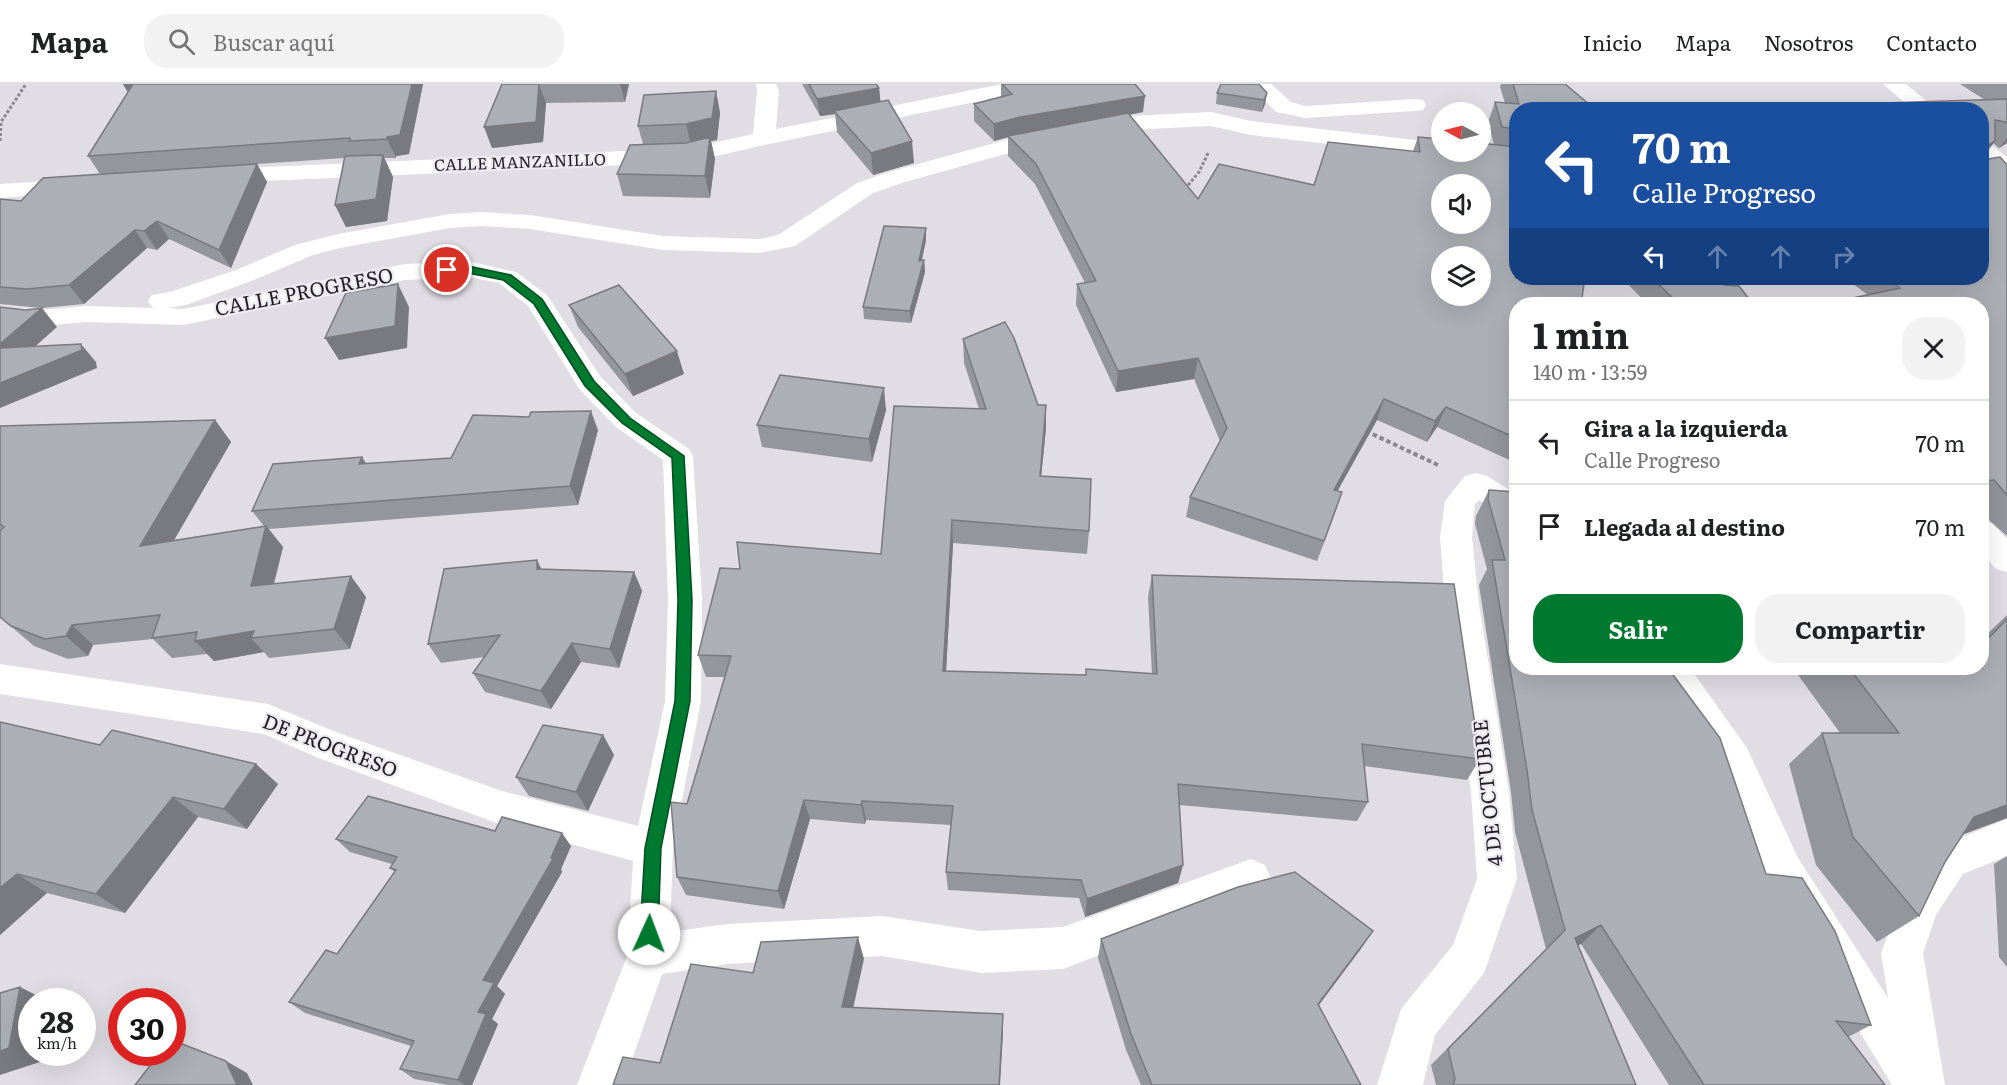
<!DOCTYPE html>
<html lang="es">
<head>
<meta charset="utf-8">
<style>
  :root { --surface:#fff; --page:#f2f2f2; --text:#202124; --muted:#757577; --line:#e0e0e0; --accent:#007930 }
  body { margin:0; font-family:Literata,serif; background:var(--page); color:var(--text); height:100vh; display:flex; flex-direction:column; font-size:22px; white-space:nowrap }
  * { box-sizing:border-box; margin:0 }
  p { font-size:20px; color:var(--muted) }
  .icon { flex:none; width:33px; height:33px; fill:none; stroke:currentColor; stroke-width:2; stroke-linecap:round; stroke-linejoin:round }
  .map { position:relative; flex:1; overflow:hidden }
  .panel { position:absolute; left:1509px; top:213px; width:480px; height:378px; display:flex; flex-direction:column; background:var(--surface); border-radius:24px; box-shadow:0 6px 24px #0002 }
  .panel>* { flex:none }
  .banner { position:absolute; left:1509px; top:18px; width:480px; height:183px; border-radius:24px; box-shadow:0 6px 24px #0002; background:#1a4fa0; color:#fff; overflow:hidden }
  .needle { width:39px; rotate:277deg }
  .buttons { position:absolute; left:1431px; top:18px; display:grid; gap:12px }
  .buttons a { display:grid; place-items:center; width:60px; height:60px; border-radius:50%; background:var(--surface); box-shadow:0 6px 24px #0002; font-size:30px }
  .speed { position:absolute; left:18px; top:904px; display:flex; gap:12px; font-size:30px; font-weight:700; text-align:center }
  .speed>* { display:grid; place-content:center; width:78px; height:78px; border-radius:50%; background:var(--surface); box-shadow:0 6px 24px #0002; line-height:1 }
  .speed small { font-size:15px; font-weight:400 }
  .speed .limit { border:9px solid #d22; background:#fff; color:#111 }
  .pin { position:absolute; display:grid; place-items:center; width:51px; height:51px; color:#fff; margin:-26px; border:3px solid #fff; border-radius:50%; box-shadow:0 2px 6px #0007 }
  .me { position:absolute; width:66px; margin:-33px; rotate:2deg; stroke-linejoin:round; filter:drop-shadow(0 0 4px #0008) }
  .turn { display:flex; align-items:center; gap:21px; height:126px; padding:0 24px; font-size:27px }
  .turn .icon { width:78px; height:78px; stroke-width:2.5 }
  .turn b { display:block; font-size:42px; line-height:51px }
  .lanes { display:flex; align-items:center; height:57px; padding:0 24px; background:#0003; justify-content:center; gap:30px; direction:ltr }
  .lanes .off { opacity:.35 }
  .round { display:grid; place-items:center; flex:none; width:63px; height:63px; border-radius:24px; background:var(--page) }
  .summary { display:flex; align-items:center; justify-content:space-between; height:102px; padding:0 24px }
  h1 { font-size:36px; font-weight:700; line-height:45px }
  .primary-button { display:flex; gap:12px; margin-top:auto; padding:12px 24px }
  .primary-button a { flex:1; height:69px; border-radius:24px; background:var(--accent); color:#fff; font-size:24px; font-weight:700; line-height:69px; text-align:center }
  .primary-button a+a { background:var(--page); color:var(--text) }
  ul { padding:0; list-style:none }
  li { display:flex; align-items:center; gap:18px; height:84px; padding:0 24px; border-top:2px solid var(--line) }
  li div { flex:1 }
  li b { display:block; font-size:22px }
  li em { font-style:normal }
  header { display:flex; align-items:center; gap:36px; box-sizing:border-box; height:84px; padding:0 30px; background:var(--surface); border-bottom:2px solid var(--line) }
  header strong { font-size:28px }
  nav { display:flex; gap:33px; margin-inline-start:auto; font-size:21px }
  .search { width:420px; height:54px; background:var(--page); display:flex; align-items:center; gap:15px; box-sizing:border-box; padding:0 21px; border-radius:24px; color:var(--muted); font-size:22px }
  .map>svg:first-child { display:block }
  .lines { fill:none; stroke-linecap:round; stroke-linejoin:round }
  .path-far1 { stroke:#89878c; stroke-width:3; stroke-dasharray:3 2; stroke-linecap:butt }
  .path { stroke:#89878c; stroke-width:4; stroke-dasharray:4.5 3; stroke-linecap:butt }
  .minor { fill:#fff; fill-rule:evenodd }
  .wall { fill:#94969d }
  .shaded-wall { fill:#787a7f }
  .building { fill:#acafb6; stroke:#787a7f; stroke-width:1.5; fill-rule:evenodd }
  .route { fill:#007930; stroke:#004f1f; stroke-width:1.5 }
  .labels { text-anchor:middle; stroke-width:4.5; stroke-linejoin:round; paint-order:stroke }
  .far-street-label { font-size:16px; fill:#201f22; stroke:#edeaf2 }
  .street-label { font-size:20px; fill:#201f22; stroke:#edeaf2 }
</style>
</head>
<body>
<header>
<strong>Mapa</strong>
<div class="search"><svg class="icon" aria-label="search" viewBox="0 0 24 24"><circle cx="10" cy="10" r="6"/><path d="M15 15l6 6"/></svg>Buscar aquí</div>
<nav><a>Inicio</a><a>Mapa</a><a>Nosotros</a><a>Contacto</a></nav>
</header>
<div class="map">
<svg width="2007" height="1001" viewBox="0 0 2007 1001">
  <rect width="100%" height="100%" fill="#e0dde4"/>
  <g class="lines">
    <path class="path-far1" d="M0 57 1 38 26 0
      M1185 105 1199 88 1208 69"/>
    <path class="path" d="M1366 347 1438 381"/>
    <path class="minor" d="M756 0H776L779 7 776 45 1002 0H1044L1041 4 1034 6 764 61 691 78 219 99 211 97 207 92 211 87 219 85 691 64 753 50 757 7Z
      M1249 0H1271L1291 18 1305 22 1415 15 1423 16 1426 21 1423 26 1415 27 1305 34 1276 28Z
      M1883 0H1906L1937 26H1913Z
      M1211 28 1251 37 1442 59V68H1452L1450 71 1442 73 1251 51 1211 42 1128 46 1023 65 905 98 873 109 795 162 760 169 663 166 530 145 481 142 450 144 340 164 313 171 254 196 186 221 168 224 183 225 405 180 468 177 516 188 547 211 600 292 636 329 689 365 693 372 702 516 701 617 673 764 670 848 727 840 882 832 981 847 1063 843 1251 775 1265 781 1271 794 1265 807 1063 885 981 889 882 872 727 880 662 890 623 1001H577L627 872 633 777 502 741 316 673 264 650 0 610V580L268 620 341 650 502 707 638 742 665 617 668 516 663 376 616 343 580 306 528 222 499 199 468 193 405 196 183 241 86 238 42 242 0 238V222L42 226 86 222 156 224 152 223 148 217 152 211 173 207 236 186 295 161 338 150 450 130 481 128 530 131 663 152 760 155 778 151 857 99 889 88 1020 52 1128 32Z
      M1982 58 1990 60 2007 73V91L1999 89 1982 76Z
      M77 95 85 97 89 102 85 107 0 114V100Z
      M1476 389 1487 392 1516 410V436L1505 433 1479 416 1475 420 1472 453 1479 520 1509 708 1517 795 1484 889 1435 951 1423 1001H1377L1401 925 1453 861 1477 795 1471 708 1445 520 1440 453 1445 417 1465 392Z
      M1982 436 1993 440 2007 455V488L1996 485 1982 469Z
      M1653 584H1690L1747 664 1798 774 1888 914 1881 869 1905 807 1935 764 2007 735V772L1963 790 1936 831 1923 869 1945 1001H1892L1770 800 1720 686Z"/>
  </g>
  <path class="wall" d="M123 0H423L409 70 396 72V74H384L393 93 387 137 346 143 335 121 344 74 257 80 267 98 231 184 169 155 157 166 147 164 84 220 42 224 0 220V115L21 117 100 90 88 72 128 8Z
    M502 0H629L625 18 546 19 543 58 492 64Z
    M802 0H876L879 4 880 18 914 79 873 91 837 48 835 30 820 32Z
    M1001 0H1135L1143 28 1129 31 1198 115 1314 101 1413 67 1418 53 1494 60 1488 38 1495 18 1505 19 1500 3 1501 0H1565L1516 26V379L1437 343 1427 358 1377 336 1337 407 1342 408 1317 477 1186 433 1190 413 1220 357 1194 295 1116 308 1076 221 1077 200 1085 199 1035 100 1008 72V53L994 57 974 37V20L1001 13Z
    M1960 0H2007V59L1999 64 1993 59 1982 75V26H1819L1822 21 1985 16Z
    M716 7 720 29 717 56 711 57 715 75 710 114 623 112 617 90 643 60 638 42Z
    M1217 9H1267L1265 20 1262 28 1216 20Z
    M2007 81V452L1990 437 1982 426V220L1868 211 1845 194H1982Z
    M926 144V156L922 176H924L925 188 911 239 864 235 863 223Z
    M1622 194H1720L1724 201 1753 220H1647Z
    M569 221 684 290 633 312 578 243Z
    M963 255 1038 321H1046V344L1041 392 1089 447 1087 470 953 459 946 587 1086 591 1152 590 1148 513 1152 491 1480 675 1467 696 1364 682 1368 718 1357 737 1179 721 1183 781 1178 799 1085 833 1079 814 948 806 946 788 951 741 866 736 865 740 810 735 784 825 686 811 677 793 687 720 725 593H706L698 571 740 485 881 470 979 325 964 279Z
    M886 326 872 378 762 363 757 341Z
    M215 336 231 358 174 456 264 442 252 427 366 380 451 374 598 346 578 421 269 445 283 463 274 500 366 513 350 565 269 574 264 568 214 577 207 570 172 574 153 555 93 561 88 572 68 575 34 562 0 533V342Z
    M1489 406 1766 790 1871 941 1848 953 1885 1001H1669L1581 860 1578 861 1636 1001H1436L1431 981 1546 865 1515 748 1511 708 1479 501 1487 485 1475 440 1476 432Z
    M542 485 634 488 642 507 619 584 581 578 551 625 485 608 473 589 484 573 441 579 428 560Z
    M2007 531V734L1963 750 1945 778 1919 832 1877 858 1816 781 1789 680 1822 649H1840L1793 584H1982V555Z
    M0 638 100 661 278 700 247 745 198 733 125 829 47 809 0 851Z
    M603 651 614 671 588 727 529 712 516 693Z
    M495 747 571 762 561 785 562 788 497 902 505 910 492 935 498 940 472 1001H448L414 995 400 985 411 962 305 929 289 918 337 870 395 788 390 784 392 780 350 768 336 755Z
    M2007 772V883L1999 873 1994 780Z
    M1373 847 1360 866 1318 922 1361 1001H1141L1126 966 1098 874 1101 855Z"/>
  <path class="shaded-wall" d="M123 0H143L130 12Z
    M412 0H423L409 70 396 72V74L387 55V53Z
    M539 0 546 19 543 58 492 64 484 43Z
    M620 0H629L625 18Z
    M879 4 881 22 834 27 835 30 820 32 817 15Z
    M716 7 720 29 717 56 711 57 715 75 710 114 705 92 691 62 686 40Z
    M1267 9 1265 20 1262 28 1264 16Z
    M1145 12 1143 28 1020 50 994 57V40L1020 33Z
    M2007 54V59L1999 64Z
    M912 57 914 79 873 91 871 69Z
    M1995 57 1982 75V65Z
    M383 71 393 93 387 137 346 143 335 121Z
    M257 80 267 98 231 184 219 166Z
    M157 137 169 155 157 166 144 147Z
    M926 144V156L919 188V177Z
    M135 146 147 164 84 220 69 201Z
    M924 176 925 188 911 239 910 227Z
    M398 200 409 223 407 264 339 276 325 254Z
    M42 224 57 243 12 283 0 270V260Z
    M81 260 96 278 97 284 0 324V299Z
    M677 267 684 290 633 312 625 290Z
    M1198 274 1194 295 1116 308 1118 287Z
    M884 304 886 326 872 378 869 355Z
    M1384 315 1377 336 1327 426 1334 406Z
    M1046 321V344L1039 415 1040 392Z
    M1446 323 1437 343 1427 358 1435 337Z
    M591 327 598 346 578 421 570 402Z
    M215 336 231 358 159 482 140 462Z
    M362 373 374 392 359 380Z
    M1342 408 1335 429 1317 477 1324 457Z
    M952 436 953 459 945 608 943 587Z
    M266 442 283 463 268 522 251 502Z
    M537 476 547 496 537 485Z
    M634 488 642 507 619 584 610 565Z
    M351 492 366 513 350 565 334 545Z
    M72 541 93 561 88 572 66 552Z
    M254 547 251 554 264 568 214 577 195 557Z
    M572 559 581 578 551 625 541 607Z
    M603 651 614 671 588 727 576 708Z
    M256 680 278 700 247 745 224 725Z
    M173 713 198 733 125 829 96 810Z
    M804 716 810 735 784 825 778 807Z
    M862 717 866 736 865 740 861 721Z
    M2007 721V734L1932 762 1974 733Z
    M562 749 571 762 561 785 562 788 497 902 505 910 492 935 498 940 472 1001H465L458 996 478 928 483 896 551 774Z
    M1183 781 1178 799 1085 833 1087 815Z
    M17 790 47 809 0 851V804Z
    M1601 841 1581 860 1555 873 1575 854Z
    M1373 847 1360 866 1307 937 1318 920Z
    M858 853 864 875 849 943 842 923Z
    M20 903 50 918H32V969H41L40 978 0 991V967Z
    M1003 930V950L1000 1001H999Z
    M226 977 247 989 253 1001H237Z"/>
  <path class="building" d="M133 0H412L400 51 387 53V55L350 57V54L88 72Z
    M502 0H539L536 38 484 43Z
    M809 0H876L879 4 817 15Z
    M1002 0H1135L1145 12 1020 33 994 40 974 20 1012 10Z
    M1221 0H1259L1267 9 1264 16 1217 9Z
    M1513 0H1565L1596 26H1516V45L1502 43 1495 18 1519 20Z
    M716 7 712 34 686 40 638 42 644 11Z
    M2007 15V39L2005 38 1995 36V57L1982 65V26H1827L1822 21Z
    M888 16 912 57 871 69 834 27Z
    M1128 29 1198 115 1219 80 1314 101 1328 58 1420 68 1418 53 1442 55V68H1480V59L1516 63V194H1585L1581 220H1516V354L1446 323 1435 337 1384 315 1334 406 1342 408 1324 457 1190 413 1227 344 1198 274 1118 287 1077 200 1096 197 1036 80 1008 52ZM1442 100H1480V140H1442ZM1442 172H1480V212H1442Z
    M710 53 705 92 617 90 630 61 686 59Z
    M383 71 376 115 335 121 345 72Z
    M2000 73 2007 81V411L1994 396 1984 397 1982 395V220H1849L1853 214 1900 204 1887 194H1982V76Z
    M257 80 219 166 157 137 144 147 135 146 69 201 27 205 0 203V115L21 117 43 94Z
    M884 142 926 144 919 177 924 176 910 227 863 223Z
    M1652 194H1720L1724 201 1739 202 1753 220H1679Z
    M398 200 395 242 325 254 346 209Z
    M619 201 677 267 625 290 569 221Z
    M0 223 26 226 42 224 0 260Z
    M1005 238 1014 254 1038 321H1046L1040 392 1091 395 1089 447 952 436 943 587 1086 591V585L1157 590 1152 491 1454 500 1480 675 1362 660 1368 718 1178 700 1183 781 1087 815 1081 796 946 788 953 722 862 717 861 721 804 716 778 807 677 793 671 718 687 720 731 572 698 571 720 484 740 485 737 458 881 470 894 322 986 325 963 255Z
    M81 260 82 266 0 299V264Z
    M780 291 884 304 869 355 757 341Z
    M591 327 570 402 252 427 273 380 362 373 359 380 451 374 473 331 529 333 531 328Z
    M215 336 140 462 266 442 251 502 351 492 334 545 251 554 254 547 195 557 197 548 152 554 160 531 72 541 66 552 45 555 11 542 0 533V447L4 443 0 440V342Z
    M1489 406 1516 408V584H1665L1669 589 1671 588 1720 654 1766 790 1802 794 1835 847 1871 941 1836 937 1885 1001H1704L1601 841 1575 854 1636 1001H1453L1455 995 1448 965 1565 846 1532 726 1527 686 1492 476H1505L1488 415Z
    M537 476V485L634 488 610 565 572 559 541 607 473 589 500 551 428 560 444 485Z
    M2007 535V721L1974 733 1945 778 1919 832 1853 753 1822 649H1899L1849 584H1982V561Z
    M0 638 100 661 112 646 256 680 224 725 173 713 96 810 17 790 0 804Z
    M543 641 603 651 576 708 516 693Z
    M368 712 495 747 502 733 562 749 551 774 553 775 483 896 494 899 478 928 486 930 458 996 400 985 414 957 289 918 326 866 337 870 396 786 390 784 397 773 336 755Z
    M1295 788 1373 847 1318 920 1361 1001H1152L1131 950 1101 855 1238 803Z
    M858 853 842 923 1003 930 999 1001H613L623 973 660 979 691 880 753 889 761 858Z
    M20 903 9 964 0 967V909Z
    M172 956 226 977 237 1001H135L160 969H172Z"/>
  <path class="route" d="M468 182 511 191 542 215 594 297 630 334 684 372 692 516 690 617 661 764 658 850 655 856 649 858 643 856 640 850 645 764 675 617 678 516 672 374 622 339 585 302 534 220 503 196 468 189H447L442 186 447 183Z"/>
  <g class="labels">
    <g class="far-street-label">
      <text transform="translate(520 78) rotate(-2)" y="6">CALLE MANZANILLO</text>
    </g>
    <g class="street-label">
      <text transform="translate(304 208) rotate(-11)" y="7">CALLE PROGRESO</text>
      <text transform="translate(330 662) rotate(21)" y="7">DE PROGRESO</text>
      <text transform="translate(1488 709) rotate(-96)" y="7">4 DE OCTUBRE</text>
    </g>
  </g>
</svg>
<div class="buttons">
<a><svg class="needle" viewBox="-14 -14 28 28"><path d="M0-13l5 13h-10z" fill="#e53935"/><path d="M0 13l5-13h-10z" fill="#757577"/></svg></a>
<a><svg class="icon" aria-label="sound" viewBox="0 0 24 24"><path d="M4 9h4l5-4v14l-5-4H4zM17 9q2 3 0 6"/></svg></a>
<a><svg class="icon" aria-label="layers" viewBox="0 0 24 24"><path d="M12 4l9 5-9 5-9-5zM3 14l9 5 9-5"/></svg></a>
</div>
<div class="speed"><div>28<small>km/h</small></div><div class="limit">30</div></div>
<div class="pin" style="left:447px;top:186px;background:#d93025"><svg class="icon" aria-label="arrive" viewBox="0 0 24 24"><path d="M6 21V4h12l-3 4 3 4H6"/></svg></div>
<svg class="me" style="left:649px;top:850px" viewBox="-20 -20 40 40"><circle r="19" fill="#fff"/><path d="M0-13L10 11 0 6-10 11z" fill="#007930"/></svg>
<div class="banner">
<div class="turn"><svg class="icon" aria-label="left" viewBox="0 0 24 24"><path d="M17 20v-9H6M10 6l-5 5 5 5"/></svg><div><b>70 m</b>Calle Progreso</div></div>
<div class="lanes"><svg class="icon" aria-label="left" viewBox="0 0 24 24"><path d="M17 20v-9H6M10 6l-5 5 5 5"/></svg><svg class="icon off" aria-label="ahead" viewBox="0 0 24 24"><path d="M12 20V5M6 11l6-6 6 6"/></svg><svg class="icon off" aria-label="ahead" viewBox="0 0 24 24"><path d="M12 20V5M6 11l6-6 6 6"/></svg><svg class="icon off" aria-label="right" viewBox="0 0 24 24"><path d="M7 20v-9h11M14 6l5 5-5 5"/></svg></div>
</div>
<section class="panel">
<div class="summary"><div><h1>1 min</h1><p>140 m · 13:59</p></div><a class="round"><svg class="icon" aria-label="close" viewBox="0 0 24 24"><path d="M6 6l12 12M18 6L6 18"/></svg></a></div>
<ul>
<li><svg class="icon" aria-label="left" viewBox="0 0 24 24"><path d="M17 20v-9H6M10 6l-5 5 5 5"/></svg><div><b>Gira a la izquierda</b><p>Calle Progreso</p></div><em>70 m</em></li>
<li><svg class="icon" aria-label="arrive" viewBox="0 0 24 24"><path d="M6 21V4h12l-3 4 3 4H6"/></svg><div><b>Llegada al destino</b></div><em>70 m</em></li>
</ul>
<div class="primary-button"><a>Salir</a><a>Compartir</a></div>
</section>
</div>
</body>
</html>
